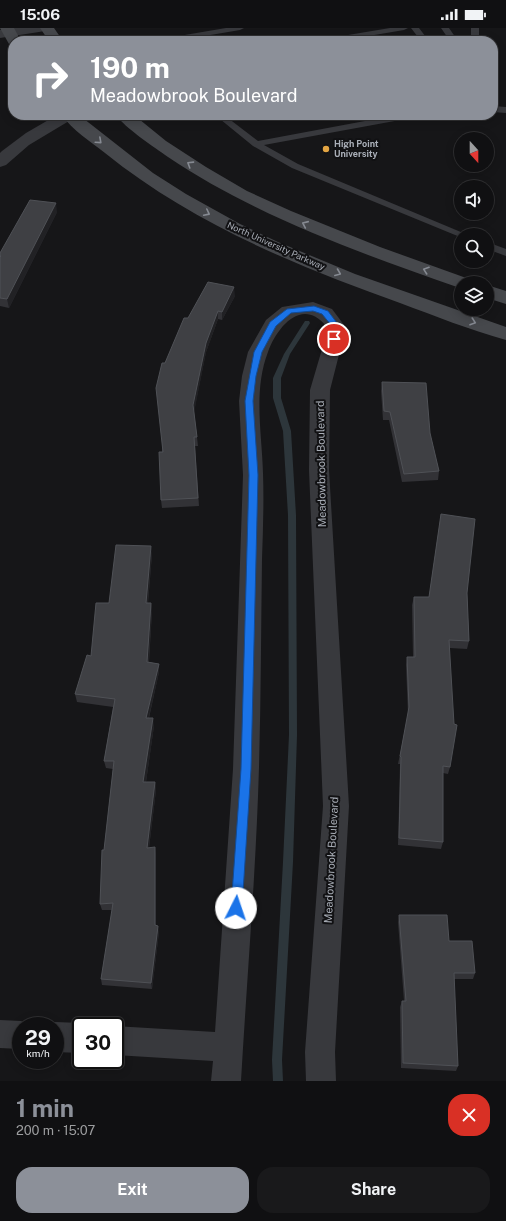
<!DOCTYPE html>
<html lang="en">
<head>
<meta charset="utf-8">
<style>
  :root { --surface:#101012; --page:#19191b; --text:#f1f3f6; --muted:#9c9d9f; --line:#303032; --accent:#8c9099 }
  body { margin:0; font-family:"Public Sans",sans-serif; background:var(--page); color:var(--text); height:100vh; display:flex; flex-direction:column; font-size:15px; white-space:nowrap }
  * { box-sizing:border-box; margin:0 }
  p { font-size:13px; color:var(--muted) }
  .icon { flex:none; width:22px; height:22px; fill:none; stroke:currentColor; stroke-width:2; stroke-linecap:round; stroke-linejoin:round }
  .map { position:relative; height:1053px; overflow:hidden }
  .sheet { display:flex; flex-direction:column; background:var(--surface); flex:1 }
  .sheet>* { flex:none }
  .guide { position:absolute; left:8px; top:8px; width:490px; height:84px; border-radius:16px; box-shadow:0 2px 10px #0003,0 0 0 1px var(--line); background:#8c9099; color:#fff; overflow:hidden }
  .needle { width:26px; rotate:159deg }
  .controls { position:absolute; left:454px; top:104px; display:grid; gap:8px }
  .controls a { display:grid; place-items:center; width:40px; height:40px; border-radius:50%; background:var(--surface); box-shadow:0 2px 10px #0003,0 0 0 1px var(--line); font-size:20px }
  .speed { position:absolute; left:12px; top:989px; display:flex; gap:8px; font-size:20px; font-weight:700; text-align:center }
  .speed>* { display:grid; place-content:center; width:52px; height:52px; border-radius:50%; background:var(--surface); box-shadow:0 2px 10px #0003,0 0 0 1px var(--line); line-height:1 }
  .speed small { font-size:10px; font-weight:400 }
  .speed .limit { border:2px solid #111; border-radius:6px; background:#fff; color:#111 }
  .pin { position:absolute; display:grid; place-items:center; width:34px; height:34px; color:#fff; margin:-17px; border:2px solid #fff; border-radius:50%; box-shadow:0 1px 4px #0007 }
  .me { position:absolute; width:44px; margin:-22px; rotate:4deg; stroke-linejoin:round; filter:drop-shadow(0 0 3px #0008) }
  .turn { display:flex; align-items:center; gap:14px; height:84px; padding:0 16px; font-size:18px }
  .turn .icon { width:52px; height:52px; stroke-width:2.5 }
  .turn b { display:block; font-size:28px; line-height:34px }
  .round { display:grid; place-items:center; flex:none; width:42px; height:42px; border-radius:16px; background:var(--page) }
  .summary { display:flex; align-items:center; justify-content:space-between; height:68px; padding:0 16px }
  h1 { font-size:24px; font-weight:700; line-height:30px; color:var(--accent) }
  .cta { display:flex; gap:8px; margin-top:auto; padding:8px 16px }
  .cta a { flex:1; height:46px; border-radius:16px; background:var(--accent); color:#fff; font-size:16px; font-weight:700; line-height:46px; text-align:center }
  .cta a+a { background:var(--page); color:var(--text) }
  .status { display:flex; justify-content:space-between; align-items:center; height:28px; padding:0 20px; background:var(--surface); direction:ltr }
  .status svg { height:11px; fill:currentColor }
  .map>svg:first-child { display:block }
  .lines { fill:none; stroke-linecap:round; stroke-linejoin:round }
  .stream { fill:#2d363b; fill-rule:evenodd }
  .service { fill:#38393d; fill-rule:evenodd }
  .minor { fill:#38393d; fill-rule:evenodd }
  .secondary { fill:#46484c; fill-rule:evenodd }
  .wall { fill:#323236 }
  .shaded-wall { fill:#212124 }
  .building { fill:#3f4044; stroke:#4f5156 }
  .oneway { stroke:#868a92 }
  .route { fill:#1a73e8; stroke:#114b97 }
  .poi-dot { fill:#e3a543; stroke:#111113; stroke-width:1.5 }
  .labels { text-anchor:middle; stroke-width:4; stroke-linejoin:round; paint-order:stroke }
  .far-poi-label { font-size:9px; font-weight:bold; fill:#a9aeb7; stroke:#111113; text-anchor:start }
  .far-street-label { font-size:9px; fill:#a9aeb7; stroke:#111113 }
  .street-label { font-size:11px; fill:#a9aeb7; stroke:#111113 }
</style>
</head>
<body>
<div class="status"><b>15:06</b><svg viewBox="0 0 49 12"><path d="M0 12V9h3v3zM5 12V6h3v6zM10 12V3h3v9zM15 12V0h3v12zM26 1h20v11H26zM47 4h2v5h-2z"/></svg></div>
<div class="map">
<svg width="506" height="1053" viewBox="0 0 506 1053">
  <rect width="100%" height="100%" fill="#161618"/>
  <g class="lines">
    <path class="stream" d="M305 293H309L310 295 290 326 281 350V370L291 403 296 487 297 707 293 834 282 1032 283 1053H273L272 1032 283 834 289 707 288 487 283 403 273 370V350L284 326Z"/>
    <path class="service" d="M226 0H244L240 2 175 13H157L161 11Z
      M390 0H408L404 2 339 13H320L324 11Z
      M411 0H419L429 13H421Z
      M441 0H449L458 13H450Z
      M471 0H479V8L474 13H466L471 7Z
      M493 78 506 79V85L493 84Z
      M215 87H224L258 113 397 87H415L411 90 264 117 298 136 468 207H461L460 209 292 140 253 118Z
      M487 214 506 221V228L487 221Z"/>
    <path class="minor" d="M11 0H46L44 3 39 4 0 10V2Z
      M57 87H76L74 90 29 117 6 137 0 139V125L2 123 26 105Z
      M313 274 332 281 344 297 343 311 330 362 329 442 349 778 335 1024 336 1053H306L305 1024 323 778 309 442 310 362 325 311 326 298C302 269 277 299 268 324 253 363 262 406 263 445 264 474 263 503 262 531 261 600 261 670 259 739 256 844 247 949 241 1053H211L213 1033 115 1027 114 998 215 1004 233 741 243 447 239 373 242 348 248 324 266 292 282 279Z
      M0 992 21 993 31 997 21 998V1021L0 1020Z
      M55 994 81 995 87 998H81V1025L55 1024V998H47Z"/>
    <path class="secondary" d="M0 0H14L21 13H13V17L9 16Z
      M40 0H54L63 13H49Z
      M62 87H79L153 145 186 166 240 196 278 214 355 246 506 299V312C470 302 435 288 400 275 296 238 192 195 105 125 91 114 72 102 62 87Z
      M116 87H134L166 113 206 139 247 163 291 183 380 219 469 251 472 255H461V260L457 259C357 224 256 188 168 129 154 119 125 100 116 87Z
      M487 257 506 263V276L487 270Z"/>
  </g>
  <path class="wall" d="M57 184 9 280 0 278V225Z
    M235 268 222 292 218 291 206 324 194 383 198 418H195L199 478 162 480 161 472 162 424 165 335 188 290Z
    M382 354 430 405 439 443 438 452 402 454 389 392H383L381 363Z
    M441 486 467 565 469 613 467 621 450 620V739L448 746 443 745V814L441 821 398 817 400 736H398L408 686 406 637 407 629H413L412 577 414 569H429Z
    M152 526 148 575H151L152 583 149 634 159 636V644L149 690 154 698 146 754H155L156 762 149 820 156 826V898L159 904 152 961 102 957 101 951 112 882H102L100 876 104 822 113 741 106 740 104 733 113 679 77 674 75 666 91 628 109 575Z
    M399 887 449 913 475 945 473 951H454L458 1038 456 1043 401 1040 400 979 402 973H404L398 894Z"/>
  <path class="shaded-wall" d="M56 175 57 184 9 280 7 271Z
    M234 259 235 268 222 292V284Z
    M218 283V291L206 324 194 385 193 377 206 315Z
    M151 518 152 526 147 583 146 575Z
    M151 575 152 583 148 642 147 634Z
    M159 636V644L147 697 146 690Z
    M153 690 154 698 145 761 143 754Z
    M155 754 156 762 148 827 147 820Z
    M155 819 156 826V904L155 897Z
    M158 898 159 904 152 961 151 955Z"/>
  <path class="building" d="M30 172 56 175 7 271 0 270V229L1 228H0V225Z
    M208 254 234 259 222 284 218 283 206 315 193 377 197 409H194L198 470 161 472 159 424H163L156 360 162 335H165L184 290H188Z
    M382 354 426 355 430 405 439 443 404 446 390 384 384 383Z
    M441 486 475 491 467 565 469 613 449 612 454 696 457 697 450 739 443 738V814L399 810 401 729 400 728 409 679 407 629H415L414 569H429Z
    M116 517 151 518 146 575H151L147 634 159 636 146 690H153L143 754H155L147 820 155 819V897L158 898 151 955 101 951 113 875 100 876 102 822H104L114 733H104L115 671 75 666 87 627 91 628 96 575H109Z
    M399 887H447L449 913H472L475 945H454L458 1038 403 1035 402 973H406Z"/>
  <defs><path id="oneway-chevron" d="M-2-3.5L2.5 0L-2 3.5" fill="none" stroke-width="1.6" stroke-linecap="round" stroke-linejoin="round"/></defs>
  <g class="oneway">
    <use href="#oneway-chevron" transform="translate(99 113) rotate(42)"/>
    <use href="#oneway-chevron" transform="translate(190 136) rotate(-148)"/>
    <use href="#oneway-chevron" transform="translate(207 185) rotate(27)"/>
    <use href="#oneway-chevron" transform="translate(305 196) rotate(-156)"/>
    <use href="#oneway-chevron" transform="translate(426 242) rotate(-161)"/>
    <use href="#oneway-chevron" transform="translate(338 245) rotate(22)"/>
    <use href="#oneway-chevron" transform="translate(473 294) rotate(19)"/>
  </g>
  <path class="route" d="M314 278 328 283 337 295V313H331L330 311 331 297 322 286 313 283 291 285 276 298 262 324 256 348 253 373 258 447 251 741 242 880 240 884 236 885 233 884 231 880 241 741 249 447 245 373 254 324 270 294 287 281Z"/>
  <circle class="poi-dot" cx="326" cy="121" r="4"/>
  <g class="labels">
    <g class="far-poi-label">
      <text x="334" y="119">High Point<tspan x="334" dy="10">University</tspan></text>
    </g>
    <g class="far-street-label">
      <text transform="translate(276 218) rotate(24)" y="3">North University Parkway</text>
    </g>
    <g class="street-label">
      <text transform="translate(321 436) rotate(-91)" y="4">Meadowbrook Boulevard</text>
      <text transform="translate(331 832) rotate(-87)" y="4">Meadowbrook Boulevard</text>
    </g>
  </g>
</svg>
<div class="controls">
<a><svg class="needle" viewBox="-14 -14 28 28"><path d="M0-13l5 13h-10z" fill="#e53935"/><path d="M0 13l5-13h-10z" fill="#9c9d9f"/></svg></a>
<a><svg class="icon" aria-label="sound" viewBox="0 0 24 24"><path d="M4 9h4l5-4v14l-5-4H4zM17 9q2 3 0 6"/></svg></a>
<a><svg class="icon" aria-label="search" viewBox="0 0 24 24"><circle cx="10" cy="10" r="6"/><path d="M15 15l6 6"/></svg></a>
<a><svg class="icon" aria-label="layers" viewBox="0 0 24 24"><path d="M12 4l9 5-9 5-9-5zM3 14l9 5 9-5"/></svg></a>
</div>
<div class="speed"><div>29<small>km/h</small></div><div class="limit">30</div></div>
<div class="pin" style="left:334px;top:311px;background:#d93025"><svg class="icon" aria-label="arrive" viewBox="0 0 24 24"><path d="M6 21V4h12l-3 4 3 4H6"/></svg></div>
<svg class="me" style="left:236px;top:880px" viewBox="-20 -20 40 40"><circle r="19" fill="#fff"/><path d="M0-13L10 11 0 6-10 11z" fill="#1a73e8"/></svg>
<div class="guide">
<div class="turn"><svg class="icon" aria-label="right" viewBox="0 0 24 24"><path d="M7 20v-9h11M14 6l5 5-5 5"/></svg><div><b>190 m</b>Meadowbrook Boulevard</div></div>
</div>
</div>
<section class="sheet">
<div class="summary"><div><h1>1 min</h1><p>200 m · 15:07</p></div><a class="round" style="background:#d93025;color:#fff"><svg class="icon" aria-label="close" viewBox="0 0 24 24"><path d="M6 6l12 12M18 6L6 18"/></svg></a></div>
<div class="cta"><a>Exit</a><a>Share</a></div>
</section>
</body>
</html>
